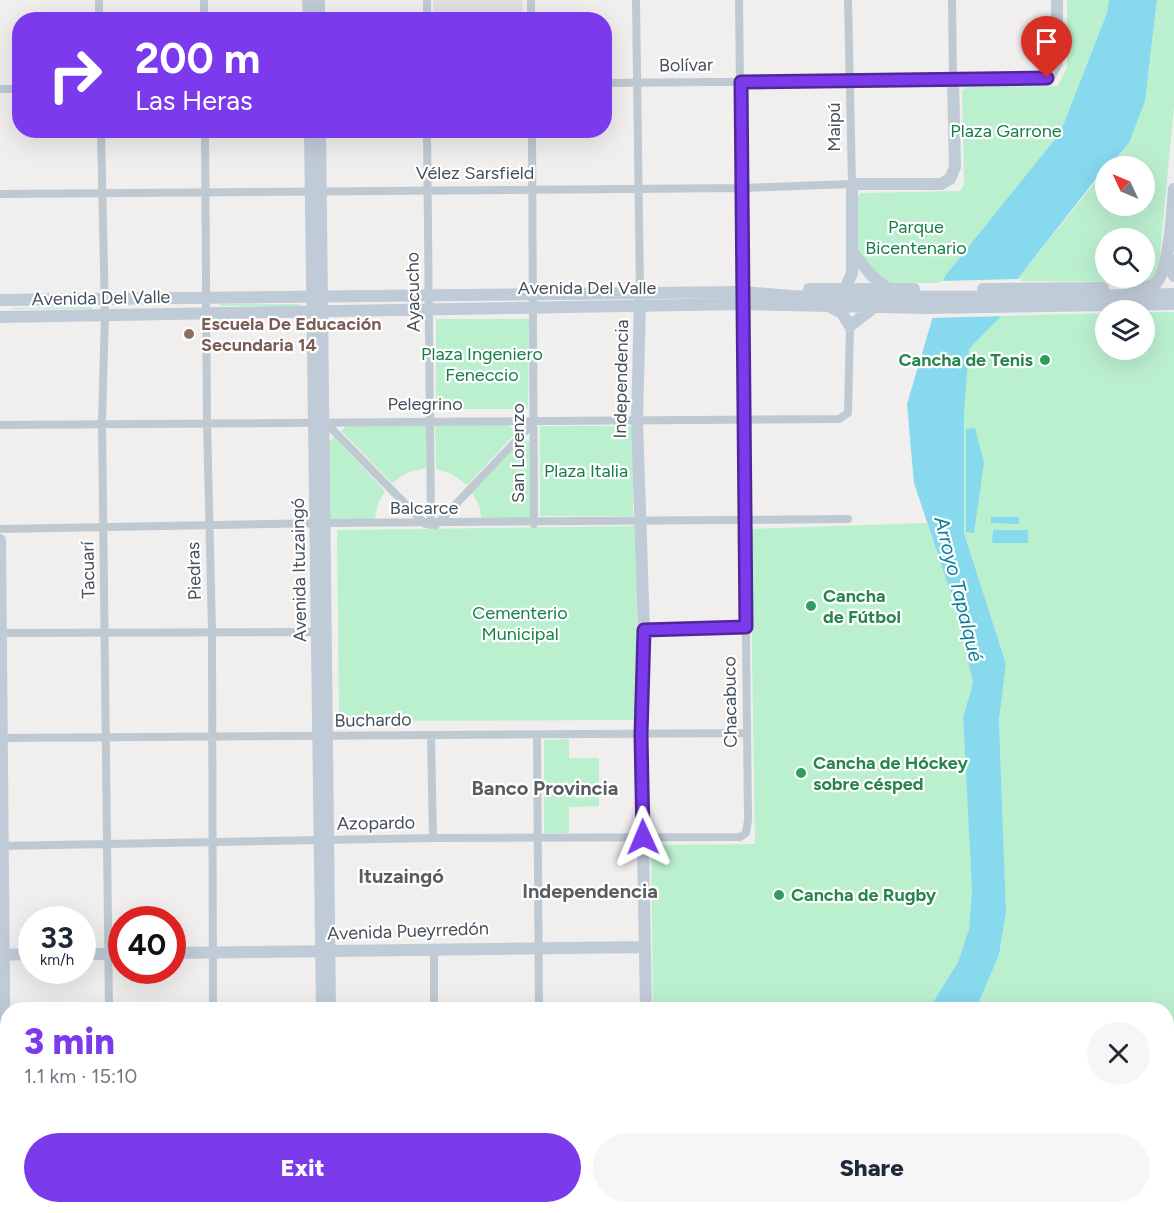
<!DOCTYPE html>
<html lang="en">
<head>
<meta charset="utf-8">
<style>
  :root { --surface:#fff; --page:#f6f6f7; --text:#1f2937; --muted:#747a83; --accent:#7c3aed }
  body { margin:0; font-family:Figtree,sans-serif; background:var(--page); color:var(--text); height:100vh; display:flex; flex-direction:column; font-size:22px; white-space:nowrap }
  * { box-sizing:border-box; margin:0 }
  p { font-size:20px; color:var(--muted) }
  .icon { flex:none; width:33px; height:33px; fill:none; stroke:currentColor; stroke-width:2; stroke-linecap:round; stroke-linejoin:round }
  .map { position:relative; flex:1; overflow:hidden }
  .side { position:absolute; left:0px; top:1002px; width:1174px; height:212px; display:flex; flex-direction:column; background:var(--surface); border-radius:24px 24px 0 0; box-shadow:0 6px 24px #0002 }
  .side>* { flex:none }
  .guide { position:absolute; left:12px; top:12px; width:600px; height:126px; border-radius:24px; box-shadow:0 6px 24px #0002; background:#7c3aed; color:#fff; overflow:hidden }
  .needle { width:39px; rotate:314deg }
  .buttons { position:absolute; left:1095px; top:156px; display:grid; gap:12px }
  .buttons a { display:grid; place-items:center; width:60px; height:60px; border-radius:50%; background:var(--surface); box-shadow:0 6px 24px #0002; font-size:30px }
  .speed { position:absolute; left:18px; top:906px; display:flex; gap:12px; font-size:30px; font-weight:700; text-align:center }
  .speed>* { display:grid; place-content:center; width:78px; height:78px; border-radius:50%; background:var(--surface); box-shadow:0 6px 24px #0002; line-height:1 }
  .speed small { font-size:15px; font-weight:400 }
  .speed .limit { border:9px solid #d22; background:#fff; color:#111 }
  .pin { position:absolute; display:grid; place-items:center; width:51px; height:51px; color:#fff; margin:-62px -26px; border-radius:50% 50% 50% 0; rotate:-45deg; box-shadow:0 0 6px #0007 }
  .pin .icon { rotate:45deg }
  .me { position:absolute; width:66px; margin:-33px; rotate:359deg; stroke-linejoin:round; filter:drop-shadow(0 0 4px #0008) }
  .turn { display:flex; align-items:center; gap:21px; height:126px; padding:0 24px; font-size:27px }
  .turn .icon { width:78px; height:78px; stroke-width:2.5 }
  .turn b { display:block; font-size:42px; line-height:51px }
  .round { display:grid; place-items:center; flex:none; width:63px; height:63px; border-radius:32px; background:var(--page) }
  .head { display:flex; align-items:center; justify-content:space-between; height:102px; padding:0 24px }
  h1 { font-size:36px; font-weight:800; line-height:45px; color:var(--accent) }
  .cta { display:flex; gap:12px; margin-top:auto; padding:12px 24px }
  .cta a { flex:1; height:69px; border-radius:36px; background:var(--accent); color:#fff; font-size:24px; font-weight:800; line-height:69px; text-align:center }
  .cta a+a { background:var(--page); color:var(--text) }
  .map>svg:first-child { display:block }
  .education { fill:#e2dfe0 }
  .green { fill:#bbf0cf; fill-rule:evenodd }
  .water { fill:#87d9ee }
  .pier { fill:#f1eeee }
  .lines { fill:none; stroke-linecap:round; stroke-linejoin:round }
  .street { stroke:#bec9d1; stroke-width:8 }
  .secondary { stroke:#c0cbd8; stroke-width:12 }
  .route-casing { stroke:#51269a; stroke-width:15 }
  .route { stroke:#7c3aed; stroke-width:10 }
  .education-dot { fill:#8d6e63; stroke:#fff; stroke-width:2 }
  .leisure-dot { fill:#2e9e5b; stroke:#fff; stroke-width:2 }
  .labels { text-anchor:middle; stroke-width:4.5; stroke-linejoin:round; paint-order:stroke }
  .street-label { font-size:18px; fill:#46515c; stroke:#fff }
  .park-label { font-size:18px; fill:#147f49; stroke:#fff }
  .education-label { font-size:18px; font-weight:bold; fill:#785e54; stroke:#fff; text-anchor:start }
  .leisure-label { font-size:18px; font-weight:bold; fill:#27864d; stroke:#fff; text-anchor:start }
  .water-label { font-size:20px; font-style:italic; fill:#0a7f9c; stroke:#fff }
  .neighbourhood-label { font-size:20px; font-weight:bold; fill:#5a5e63; stroke:#fff }
</style>
</head>
<body>
<div class="map">
<svg width="1174" height="1213" viewBox="0 0 1174 1213">
  <rect width="100%" height="100%" fill="#f1eeee"/>
  <path class="education" d="M433 0H522L523 19H433Z"/>
  <path class="green" d="M1067 0H1109L1107 13 1060 133 942 283H886L858 254 857 197 861 193 960 191 964 184 962 91 966 87 1058 86 1067 68Z
    M1157 0H1174V106L1158 277 1151 282 1016 281 1105 170 1106 206H1144V166H1109L1129 143 1149 70ZM1106 238H1144V278H1106Z
    M220 304H300V306H220Z
    M92 307V309H12V308Z
    M1145 312H1174V1213H936L939 1206H1167V1010L976 1009 999 955 1006 912 999 720 1006 664 964 533V415L969 349 1000 316 1105 313 1106 350H1144Z
    M436 319H529L528 409H436Z
    M426 424V468L409 472 392 483 341 431 348 425Z
    M435 424 509 425 516 433 467 485 452 474 436 469Z
    M540 426H633V516H540Z
    M334 437 385 491 378 504 375 519H330L328 443Z
    M524 439 530 442V520H482L479 505 472 493Z
    M927 523 955 606 973 683 963 717 972 891 969 929 958 962 929 1009H653L651 845 755 844 750 529Z
    M637 526 638 720 339 721 337 530Z
    M569 739V758H599V806L569 807V833H544V740Z
    M655 1206H899L894 1213H655Z"/>
  <path class="water" d="M1109 0H1157L1145 101 1129 143 1109 166H1106L1016 281 1006 311 969 349 964 415V533L1006 664 999 720 1006 912 999 955 976 1009H929L958 962 969 929 972 891 963 717 973 683 955 606 914 483 907 404 945 276 1060 133 1107 13Z
    M975 428 984 463 974 533 966 532V429Z
    M991 517H1019V524L991 523Z
    M993 530H1028V543H992Z
    M899 1206H939L936 1213H894Z"/>
  <path class="pier" d="M1022 279 1005 316 928 318 940 281Z"/>
  <g class="lines">
    <path class="street" d="M99 0V20
      M204 0V20
      M531 0V20
      M636 0 640 293
      M427 20V0
      M604 83 953 80 952 0
      M0 89H20
      M101 130 105 316 102 422 109 1010
      M205 130 207 423 212 632 213 1010
      M427 130 431 525
      M532 130 534 524
      M0 194 742 188 852 184 848 0
      M324 421 425 524
      M0 425 839 419 848 413 850 326
      M436 525 534 422
      M0 529 326 523 848 519
      M644 630 746 627
      M0 633 321 632
      M537 735 539 1010
      M431 736 433 838
      M0 738 747 733
      M0 846 433 838 740 837 746 833 748 820 739 0
      M434 948V1010
      M110 1206V1213
      M214 1206 215 1213
      M436 1206V1213
      M540 1206 541 1213"/>
    <path class="secondary" d="M308 0 309 20
      M319 0V20
      M310 130 322 1010
      M320 130 330 1010
      M853 253 872 276 887 288
      M1168 256 1174 276
      M846 287 852 273V184H941L950 179 955 167 953 80 1038 79 1050 76 1057 63V0
      M1133 287C1140 287 1149 288 1155 284 1170 272 1172 209 1174 189
      M809 289H914
      M983 289 1103 288
      M0 300 743 292 791 296 1027 297 1174 294
      M640 300 637 421 644 630 641 735 646 1010
      M830 307 842 313 850 326 873 308
      M0 317 743 304 926 308 1174 304
      M0 540 6 1213
      M172 953 644 947
      M82 954H122
      M0 955 32 954
      M324 1206V1213
      M647 1206V1213"/>
  </g>
  <g class="lines">
    <g class="route-casing">
      <path id="route" d="M643 837 641 735 644 630 746 627 741 82 1047 78"/>
    </g>
    <use href="#route" class="route"/>
  </g>
  <circle class="education-dot" cx="189" cy="334" r="6"/>
  <g class="leisure-dot">
    <circle cx="1045" cy="360" r="6"/>
    <circle cx="811" cy="606" r="6"/>
    <circle cx="801" cy="773" r="6"/>
    <circle cx="779" cy="895" r="6"/>
  </g>
  <g class="labels">
    <g class="street-label">
      <text transform="translate(686 65) rotate(-1)" y="6">Bolívar</text>
      <text transform="translate(834 127) rotate(-90)" y="6">Maipú</text>
      <text x="475" y="179">Vélez Sarsfield</text>
      <text x="587" y="294">Avenida Del Valle</text>
      <text transform="translate(413 292) rotate(-91)" y="6">Ayacucho</text>
      <text transform="translate(101 298) rotate(-1)" y="6">Avenida Del Valle</text>
      <text transform="translate(621 379) rotate(-89)" y="6">Independencia</text>
      <text x="425" y="410">Pelegrino</text>
      <text transform="translate(518 453) rotate(-90)" y="6">San Lorenzo</text>
      <text x="424" y="514">Balcarce</text>
      <text transform="translate(88 570) rotate(-91)" y="6">Tacuarí</text>
      <text transform="translate(299 570) rotate(-91)" y="6">Avenida Ituzaingó</text>
      <text transform="translate(194 571) rotate(-92)" y="6">Piedras</text>
      <text transform="translate(730 702) rotate(-91)" y="6">Chacabuco</text>
      <text transform="translate(373 720) rotate(-1)" y="6">Buchardo</text>
      <text transform="translate(376 823) rotate(-1)" y="6">Azopardo</text>
      <text transform="translate(408 931) rotate(-2)" y="6">Avenida Pueyrredón</text>
    </g>
    <g class="park-label">
      <text x="1006" y="137">Plaza Garrone</text>
      <text x="916" y="233">Parque<tspan x="916" dy="21">Bicentenario</tspan></text>
      <text x="482" y="360">Plaza Ingeniero<tspan x="482" dy="21">Feneccio</tspan></text>
      <text x="586" y="477">Plaza Italia</text>
      <text x="520" y="619">Cementerio<tspan x="520" dy="21">Municipal</tspan></text>
    </g>
    <g class="education-label">
      <text x="201" y="330">Escuela De Educación<tspan x="201" dy="21">Secundaria 14</tspan></text>
    </g>
    <g class="leisure-label">
      <text x="1033" y="366" text-anchor="end">Cancha de Tenis</text>
      <text x="823" y="602">Cancha<tspan x="823" dy="21">de Fútbol</tspan></text>
      <text x="813" y="769">Cancha de Hóckey<tspan x="813" dy="21">sobre césped</tspan></text>
      <text x="791" y="901">Cancha de Rugby</text>
    </g>
    <g class="water-label">
      <text transform="translate(959 589) rotate(76)" y="7">Arroyo Tapalqué</text>
    </g>
    <g class="neighbourhood-label">
      <text x="545" y="795">Banco Provincia</text>
      <text x="401" y="883">Ituzaingó</text>
      <text x="590" y="898">Independencia</text>
    </g>
  </g>
</svg>
<div class="buttons">
<a><svg class="needle" viewBox="-14 -14 28 28"><path d="M0-13l5 13h-10z" fill="#e53935"/><path d="M0 13l5-13h-10z" fill="#747a83"/></svg></a>
<a><svg class="icon" aria-label="search" viewBox="0 0 24 24"><circle cx="10" cy="10" r="6"/><path d="M15 15l6 6"/></svg></a>
<a><svg class="icon" aria-label="layers" viewBox="0 0 24 24"><path d="M12 4l9 5-9 5-9-5zM3 14l9 5 9-5"/></svg></a>
</div>
<div class="speed"><div>33<small>km/h</small></div><div class="limit">40</div></div>
<div class="pin" style="left:1047px;top:78px;background:#d93025"><svg class="icon" aria-label="arrive" viewBox="0 0 24 24"><path d="M6 21V4h12l-3 4 3 4H6"/></svg></div>
<svg class="me" style="left:643px;top:837px" viewBox="-20 -20 40 40"><path d="M0-17L14 15 0 8-14 15z" fill="#7c3aed" stroke="#fff" stroke-width="4"/></svg>
<div class="guide">
<div class="turn"><svg class="icon" aria-label="right" viewBox="0 0 24 24"><path d="M7 20v-9h11M14 6l5 5-5 5"/></svg><div><b>200 m</b>Las Heras</div></div>
</div>
<section class="side">
<div class="head"><div><h1>3 min</h1><p>1.1 km · 15:10</p></div><a class="round"><svg class="icon" aria-label="close" viewBox="0 0 24 24"><path d="M6 6l12 12M18 6L6 18"/></svg></a></div>
<div class="cta"><a>Exit</a><a>Share</a></div>
</section>
</div>
</body>
</html>
